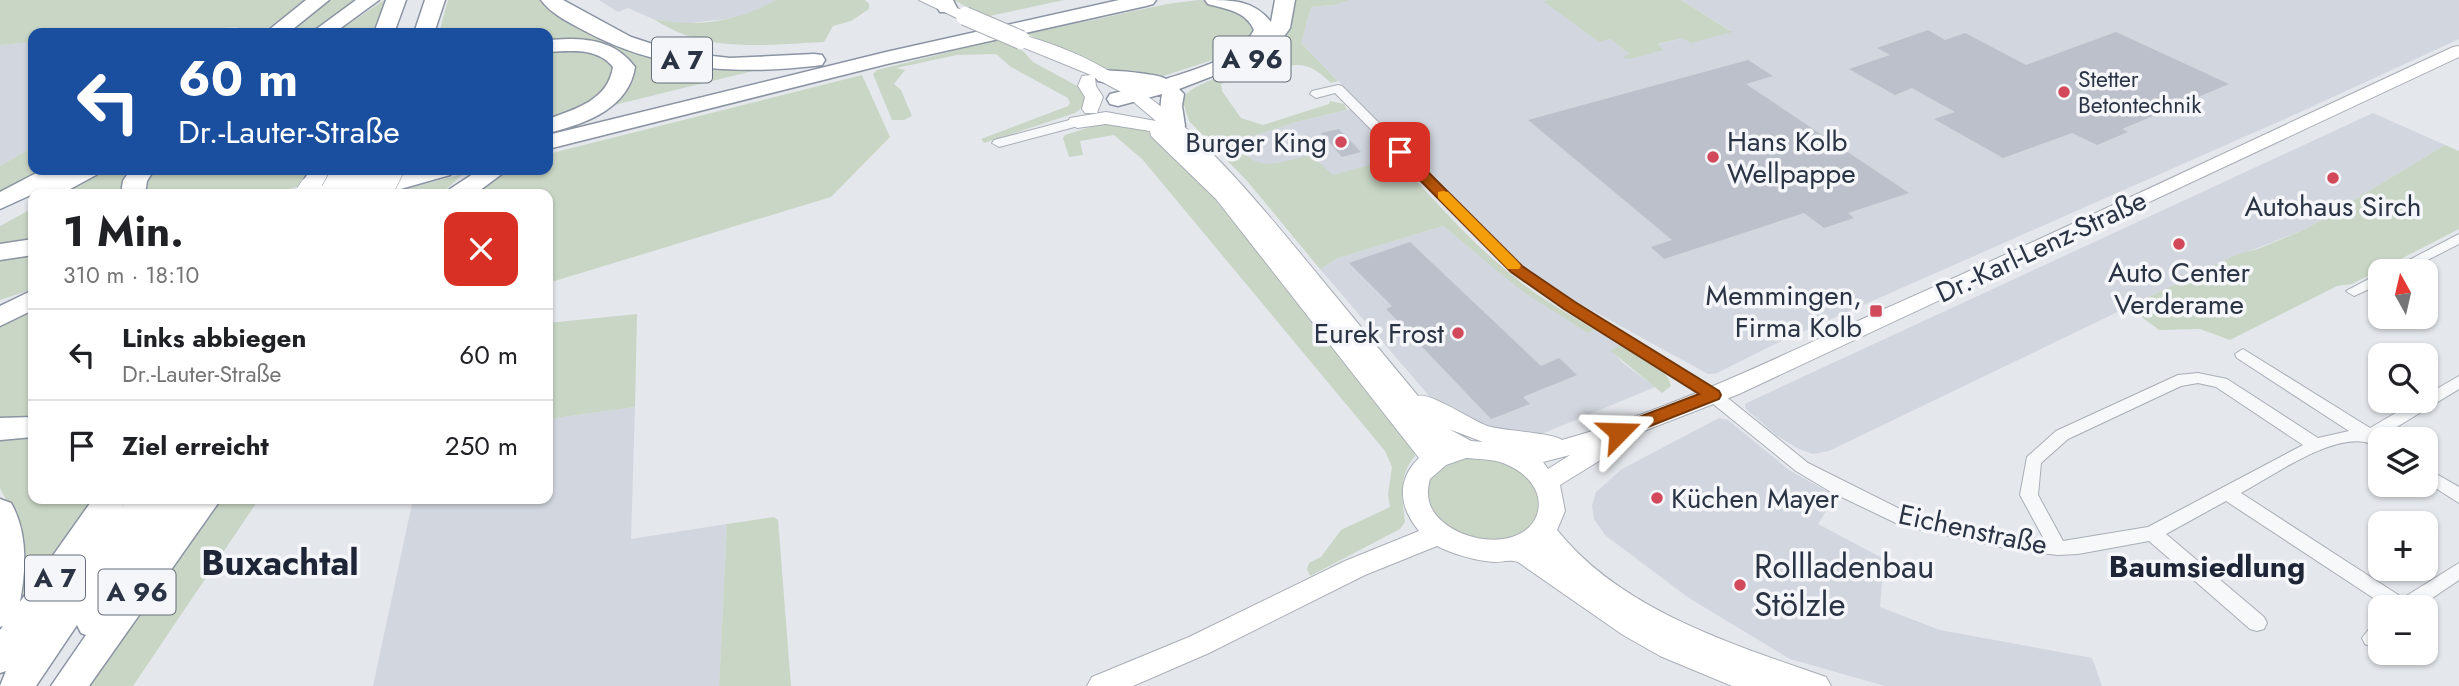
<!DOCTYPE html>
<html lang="de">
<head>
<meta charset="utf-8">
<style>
  :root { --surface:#fff; --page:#f2f2f2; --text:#202124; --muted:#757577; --line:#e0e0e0 }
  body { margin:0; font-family:Jost,sans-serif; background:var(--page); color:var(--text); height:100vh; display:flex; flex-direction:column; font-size:26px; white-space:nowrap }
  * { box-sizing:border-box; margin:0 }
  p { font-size:23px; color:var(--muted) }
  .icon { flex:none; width:38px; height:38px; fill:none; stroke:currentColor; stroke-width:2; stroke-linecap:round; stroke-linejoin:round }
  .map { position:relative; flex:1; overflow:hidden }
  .drawer { position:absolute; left:28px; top:189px; width:525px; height:315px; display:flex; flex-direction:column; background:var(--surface); border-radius:14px; box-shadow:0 2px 5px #0004 }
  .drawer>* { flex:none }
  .guide { position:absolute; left:28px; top:28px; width:525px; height:147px; border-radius:14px; box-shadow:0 2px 5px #0004; background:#1a4fa0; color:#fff; overflow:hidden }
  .needle { width:46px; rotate:352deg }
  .fabs { position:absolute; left:2368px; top:259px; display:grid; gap:14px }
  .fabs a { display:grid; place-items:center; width:70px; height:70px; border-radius:14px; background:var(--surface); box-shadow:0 2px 5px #0004; font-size:35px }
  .pin { position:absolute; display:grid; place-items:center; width:60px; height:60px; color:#fff; margin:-30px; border-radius:14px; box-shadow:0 4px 10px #0006 }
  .me { position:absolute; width:77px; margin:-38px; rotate:68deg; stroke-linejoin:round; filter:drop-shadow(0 0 5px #0008) }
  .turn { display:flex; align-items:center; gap:24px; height:147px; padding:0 35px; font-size:32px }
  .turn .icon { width:91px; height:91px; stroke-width:2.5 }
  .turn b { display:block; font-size:49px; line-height:60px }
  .round { display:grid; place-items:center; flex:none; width:74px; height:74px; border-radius:14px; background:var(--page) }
  .head { display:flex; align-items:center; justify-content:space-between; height:119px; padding:0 35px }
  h1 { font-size:42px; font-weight:700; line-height:52px }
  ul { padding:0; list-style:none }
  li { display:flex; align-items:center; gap:21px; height:91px; padding:0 35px; border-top:2px solid var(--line) }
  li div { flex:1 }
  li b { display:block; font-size:26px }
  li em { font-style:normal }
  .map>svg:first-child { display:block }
  .built { fill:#d2d6de }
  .green { fill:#c9d6c5 }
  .building { fill:#bbc0ca }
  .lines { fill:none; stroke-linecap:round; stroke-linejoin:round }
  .street-casing { stroke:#a9aeb7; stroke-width:2 }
  .secondary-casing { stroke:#a9aeb7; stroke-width:2 }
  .highway-casing { stroke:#8b94a3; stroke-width:3 }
  .street { fill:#f7f8fa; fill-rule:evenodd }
  .secondary { fill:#fff; fill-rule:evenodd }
  .highway { fill:#fff; fill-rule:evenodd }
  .secondary-bridge-casing { stroke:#a9aeb7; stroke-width:20; stroke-linecap:butt }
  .highway-bridge-casing { stroke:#8b94a3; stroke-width:24; stroke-linecap:butt }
  .secondary-bridge { stroke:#fff; stroke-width:18 }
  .highway-bridge { stroke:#fff; stroke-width:23 }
  .route { fill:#b45309; stroke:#753606; stroke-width:2 }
  .slow { fill:#f59e0b }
  .poi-dot { fill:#d1495b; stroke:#f4f6f9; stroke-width:2.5 }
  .labels { text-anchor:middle; stroke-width:7; stroke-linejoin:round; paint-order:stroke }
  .far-poi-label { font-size:23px; fill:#2b3445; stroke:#f4f6f9; text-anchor:start }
  .shield { fill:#f4f6f9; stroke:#676e7b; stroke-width:2 }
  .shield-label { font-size:26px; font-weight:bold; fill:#2b3445 }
  .poi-label { font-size:28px; fill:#2b3445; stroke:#f4f6f9; text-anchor:end }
  .street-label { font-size:28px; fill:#2b3445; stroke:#f4f6f9 }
  .neighbourhood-label { font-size:30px; font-weight:bold; fill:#1d2536; stroke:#f4f6f9 }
  .near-poi-label { font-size:33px; fill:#2b3445; stroke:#f4f6f9; text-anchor:start }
  .district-label { font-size:35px; font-weight:bold; fill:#1d2536; stroke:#f4f6f9 }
</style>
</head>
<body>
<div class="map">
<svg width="2459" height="686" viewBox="0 0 2459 686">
  <rect width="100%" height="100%" fill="#e4e7ec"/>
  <path class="built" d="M599 0H776L758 11 735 18 680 24 653 19 628 8 618 12Z
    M1350 0H1549L1544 1 1599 42 1610 39 1631 54 1664 49 1657 45 1683 38 1731 31 1681 0H2459V39L2296 114 1777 343 1715 374H1708L1555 290 1523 268 1301 43 1311 7 1334 5Z
    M33 42V147L0 166V45Z
    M1352 109 1396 158 1333 176 1259 165 1246 157 1239 147 1240 140 1300 121Z
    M2373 113 2445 145 2306 229 2219 263 1829 451 1813 454 1799 449 1777 436 1746 409 1745 404 1755 399Z
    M1443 226 1476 253 1588 333 1595 330 1619 345 1612 351 1623 363 1655 387 1537 436 1482 424 1450 413 1430 397 1320 269 1338 258Z
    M635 407 631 539 727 524 719 686H373L413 499H548V419Z
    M1719 418 1728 420 1789 470 1830 493 1833 500 1818 524 1884 559 1880 607 1940 630 2092 658 2102 686H1885L1790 659 1689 598 1605 535 1594 519 1592 506 1596 492 1622 469Z"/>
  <path class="green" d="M0 0H306L261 33H230L238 27 151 33H33V42L0 45Z
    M329 0H359L311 33H286Z
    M384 0H388L376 33H336Z
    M448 0H545L584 29 655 60 703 68 761 69 606 107 628 60 548 43V33H439Z
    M776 0H865L869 4V9L851 21 833 26 824 42C780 44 730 50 688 36 676 32 664 25 653 19 696 28 738 22 776 0Z
    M954 0H1064L985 17Z
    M1199 0C1227 3 1242 7 1258 31L1239 49 1228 55 1157 78 1111 73 1027 34 1167 4Z
    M1289 0H1350L1334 5 1311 7 1301 43 1338 81 1331 83C1306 59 1297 63 1266 72L1257 68 1221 84 1222 91 1241 118 1263 125 1329 104 1330 101 1344 104 1347 110 1300 121 1240 140 1239 147C1259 175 1283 161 1311 155L1333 175 1396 158C1434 200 1473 245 1518 280 1541 299 1569 314 1595 330L1588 333 1522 291 1443 226 1338 258 1320 269 1248 182 1189 121 1184 105H1179C1191 75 1249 77 1271 51 1279 42 1285 12 1289 0Z
    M1549 0H1681L1732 32 1691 43 1683 38 1658 44 1664 50 1629 59 1622 57 1630 54 1610 39 1599 42 1543 1Z
    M997 40 1023 51 1033 62 1079 87 1087 95 1086 105 1075 113 984 143 981 139 1068 106 1070 103 1068 98 1011 67 996 54 957 55 896 68 905 70 894 84 901 90 912 116 904 120H892L873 74 877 70Z
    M569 49 598 54 614 66V86L573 115 548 122V50Z
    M862 75 890 137 831 197 548 283V194H469L507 170H548V154Z
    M1114 123 1146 130 1213 197 1411 439 1415 456C1398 476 1402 497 1405 522L1400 529 1310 576 1307 569 1309 563 1321 557 1341 530 1390 507 1388 495 1392 467 1385 451 1143 160 1114 135 1080 141 1083 155 1069 157 1063 138 1065 135 1100 124Z
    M2445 145 2459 151V229L2352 284 2337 286 2230 340 2200 329 2159 330 2128 307 2238 254 2258 249 2306 229Z
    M33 147V170H45L0 194V166Z
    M103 170H135L126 184 124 194H58Z
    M150 170H311L297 187 266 194H144Z
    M463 174 441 194H393L394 192Z
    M33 208V239L0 246V226Z
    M33 251V289L0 300V257Z
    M33 305V422L0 423V322Z
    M637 314 635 407 548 419V323Z
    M1619 345C1637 355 1666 364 1671 386L1662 393 1611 351Z
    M33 433V499H103L11 629 13 514 0 488V436Z
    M1475 454 1514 463 1541 487 1544 517 1521 539 1483 544 1445 529 1424 502C1432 460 1436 465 1475 454Z
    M220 499H259L133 686H86Z
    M774 517 778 520 791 686H719L727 524Z"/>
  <path class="building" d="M1928 30 1945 40 1965 33 2026 65 2116 32 2229 84 2122 129 2128 132 2097 145 2072 133 2003 158 1934 119 1955 112 1912 88 1895 95 1849 69 1890 55 1877 48Z
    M1748 60 1773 76 1746 84 1909 193 1848 213 1854 218 1824 228 1804 213 1664 259 1651 247 1672 240 1528 120Z
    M1339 129 1361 152 1342 157 1321 133Z
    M1410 242 1541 366 1559 358 1577 375 1523 397 1530 404 1491 419 1386 309 1392 306 1349 263Z"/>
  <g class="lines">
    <g class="street-casing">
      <path id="street" d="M1338 85 1342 86 1522 266 1574 303 1719 391 1808 463 1910 514 2014 536 2044 539 2020 495 2027 457 2056 431 2178 375 2198 373 2227 379 2318 438 2349 431 2237 358 2235 354 2243 349 2370 428 2416 401H2426V395L2459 376V389L2382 436 2386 439H2380V449C2375 448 2370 443 2365 442 2330 435 2272 476 2241 493L2403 598 2459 563V580L2419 607H2387L2226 501 2166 534 2264 617 2267 623 2264 629 2257 631 2250 629 2149 541 2078 554 2058 555 2014 550 1900 525 1831 492 1796 471 1707 399 1564 309 1512 272 1335 93 1316 98 1310 94 1312 91ZM2198 383 2216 387 2303 445 2148 527 2063 541 2038 495 2041 463 2068 439 2181 386Z
        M1077 118 1082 119V125L999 147 992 143 994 140Z
        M2459 234V244L2406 271H2388Z
        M2380 273V284L2354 296 2346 291Z
        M2426 468 2459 487V503L2426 482Z
        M2380 622V651L2365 644 2362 638 2373 624Z
        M2385 653H2406L2407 654 2404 660 2397 662 2388 659Z"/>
    </g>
    <g class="secondary-casing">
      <path id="secondary" d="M919 0H941L973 16 965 21 959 19Z
        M1021 35C1143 65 1223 160 1300 253 1339 300 1378 348 1418 396 1430 392 1471 420 1487 426 1504 431 1554 433 1562 440 1673 409 1776 358 1880 311 2072 226 2262 135 2453 47L2459 46V57L1739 394 1613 443 1615 447 1612 453 1560 485 1565 511 1557 530C1622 611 1732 644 1826 677L1831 686H1732L1660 656 1623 635 1518 562C1509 559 1503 562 1494 562 1476 561 1453 554 1437 546L1365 575 1209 653 1133 686H1087L1092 677 1189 637 1345 561 1419 531C1399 507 1396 480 1419 458L1216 199 1151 136 1150 131 1106 124 1077 128 1068 122 1070 118 1106 112 1156 121 1123 93 1095 78 1096 86 1103 97 1097 113H1085L1082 109 1085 97 1078 86 1082 76 1091 75 1015 44 1013 40 1015 36ZM1449 429 1483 442 1471 441ZM1570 455 1548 469 1543 462ZM1466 458C1478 459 1493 459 1503 463 1563 486 1543 551 1477 538 1464 535 1454 531 1443 522 1429 510 1425 497 1430 479L1446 465Z"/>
    </g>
    <g class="highway-casing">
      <path id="highway" d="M306 0H329L288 33H265Z
        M356 0H379L334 33H311Z
        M386 0H406L394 33H374Z
        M425 0H445L434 33H414Z
        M541 0H563L631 37 677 52 730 58 814 54 822 55 825 60 822 65 814 66C734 75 657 70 585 31 570 23 551 14 541 0Z
        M933 0H953L957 8 954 12H940Z
        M1119 0H1156L1153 4 1146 6 887 64 548 149V135L886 52Z
        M1205 0C1232 0 1254 0 1271 22L1275 0H1295L1290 28 1271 55 1264 57 1256 54 1231 69 1179 89 1184 94 1182 106 1185 126 1182 131H1166C1159 120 1160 106 1162 94L1118 106 1110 104 1107 99 1110 94 1136 88 1098 81 1095 76 1098 71C1107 69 1160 74 1166 79 1195 69 1239 59 1254 30 1246 11 1226 9 1208 4Z
        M568 39C595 39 618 44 635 67 629 107 588 123 552 132L548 131V119C576 109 608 100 613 67 597 47 570 51 548 52V40Z
        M42 170H100L96 175 61 194H33L0 209V192Z
        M130 170H154L147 181 145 194H121L123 181Z
        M310 170H334L320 193H302L299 188Z
        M416 170H454L450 175 383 194H353L352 192 355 187Z
        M479 170H507L475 194H447L450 189Z
        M33 239V255L0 260V244Z
        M33 290V310L0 326V306Z
        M33 417V437L0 440V418Z
        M0 499 11 503C28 532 26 570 20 602L93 499H126L122 506 127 499H221L89 686H51L86 635 81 633 77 625 36 686H0L6 671 0 673V630L3 626 0 627Z"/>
    </g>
    <use href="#street" class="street"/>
    <use href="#secondary" class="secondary"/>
    <use href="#highway" class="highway"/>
    <g class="secondary-bridge-casing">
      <path id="secondary-bridge" d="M965 16 1021 40"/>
    </g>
    <g class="highway-bridge-casing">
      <path id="highway-bridge" d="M307 194 311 188
        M331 194 344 170
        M354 194 367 170
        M380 194 392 170"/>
    </g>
    <use href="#secondary-bridge" class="secondary-bridge"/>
    <use href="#highway-bridge" class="highway-bridge"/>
  </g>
  <path class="route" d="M1400 148 1405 149 1522 266 1575 302 1719 391 1721 395 1719 399 1625 436H1613L1611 432 1613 427 1699 394 1564 309 1511 272 1395 155V149Z"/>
  <path class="slow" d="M1443 191 1448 192 1519 263 1521 266 1519 269H1508L1438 198V192Z"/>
  <g class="poi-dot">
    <circle cx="2064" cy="92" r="7"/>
    <circle cx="1341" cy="142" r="7"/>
    <circle cx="1713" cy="157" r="7"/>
    <circle cx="2333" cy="178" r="7"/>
    <circle cx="2179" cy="244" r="7"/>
    <rect x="1869" y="304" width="14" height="14" rx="3.5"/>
    <circle cx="1458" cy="333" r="7"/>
    <circle cx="1657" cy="498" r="7"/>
    <circle cx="1740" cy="585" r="7"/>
  </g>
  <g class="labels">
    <g class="far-poi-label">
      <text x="2078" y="87">Stetter<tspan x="2078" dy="26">Betontechnik</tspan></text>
    </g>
    <g class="shield">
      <rect x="1213.5" y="36.5" width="77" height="45" rx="5"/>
      <rect x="652" y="37.5" width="60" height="45" rx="5"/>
      <rect x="25" y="555.5" width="60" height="45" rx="5"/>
      <rect x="98.5" y="569.5" width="77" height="45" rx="5"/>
    </g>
    <g class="shield-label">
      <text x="1252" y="68">A 96</text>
      <text x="682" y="69">A 7</text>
      <text x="55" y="587">A 7</text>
      <text x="137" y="601">A 96</text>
    </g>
    <g class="poi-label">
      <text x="1727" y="151" text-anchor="start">Hans Kolb<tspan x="1727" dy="32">Wellpappe</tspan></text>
      <text x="1327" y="152">Burger King</text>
      <text x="2333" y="216" text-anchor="middle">Autohaus Sirch</text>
      <text x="2179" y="282" text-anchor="middle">Auto Center<tspan x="2179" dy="32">Verderame</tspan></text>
      <text x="1862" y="305">Memmingen,<tspan x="1862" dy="32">Firma Kolb</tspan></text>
      <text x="1444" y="343">Eurek Frost</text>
      <text x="1671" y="508" text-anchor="start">Küchen Mayer</text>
    </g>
    <g class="street-label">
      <text transform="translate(2041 246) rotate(-25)" y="10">Dr.-Karl-Lenz-Straße</text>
      <text transform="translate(1973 529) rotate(12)" y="10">Eichenstraße</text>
    </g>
    <g class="neighbourhood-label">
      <text x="2207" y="577">Baumsiedlung</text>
    </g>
    <g class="near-poi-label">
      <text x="1754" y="578">Rollladenbau<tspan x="1754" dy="38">Stölzle</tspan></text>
    </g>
    <g class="district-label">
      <text x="280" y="575">Buxachtal</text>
    </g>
  </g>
</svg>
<div class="fabs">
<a><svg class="needle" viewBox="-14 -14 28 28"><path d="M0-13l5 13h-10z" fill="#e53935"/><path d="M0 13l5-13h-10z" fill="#757577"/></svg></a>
<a><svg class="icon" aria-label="search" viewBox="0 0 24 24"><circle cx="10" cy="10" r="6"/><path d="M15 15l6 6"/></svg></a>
<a><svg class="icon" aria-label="layers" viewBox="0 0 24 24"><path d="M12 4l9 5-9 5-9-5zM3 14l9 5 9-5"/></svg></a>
<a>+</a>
<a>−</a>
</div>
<div class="pin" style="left:1400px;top:152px;background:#d93025"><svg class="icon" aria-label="arrive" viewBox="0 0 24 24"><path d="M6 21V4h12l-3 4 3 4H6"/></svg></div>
<svg class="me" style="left:1619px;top:432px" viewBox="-20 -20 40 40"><path d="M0-17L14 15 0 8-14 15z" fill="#b45309" stroke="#fff" stroke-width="4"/></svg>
<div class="guide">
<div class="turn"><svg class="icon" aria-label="left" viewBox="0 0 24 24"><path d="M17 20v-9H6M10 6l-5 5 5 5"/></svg><div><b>60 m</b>Dr.-Lauter-Straße</div></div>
</div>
<section class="drawer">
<div class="head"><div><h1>1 Min.</h1><p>310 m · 18:10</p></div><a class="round" style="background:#d93025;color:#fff"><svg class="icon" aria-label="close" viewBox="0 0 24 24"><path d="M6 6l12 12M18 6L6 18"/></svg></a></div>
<ul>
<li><svg class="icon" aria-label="left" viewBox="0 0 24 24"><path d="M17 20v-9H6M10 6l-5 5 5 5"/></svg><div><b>Links abbiegen</b><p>Dr.-Lauter-Straße</p></div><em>60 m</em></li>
<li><svg class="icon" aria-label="arrive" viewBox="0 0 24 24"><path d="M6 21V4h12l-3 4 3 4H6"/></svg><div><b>Ziel erreicht</b></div><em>250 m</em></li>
</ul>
</section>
</div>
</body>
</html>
